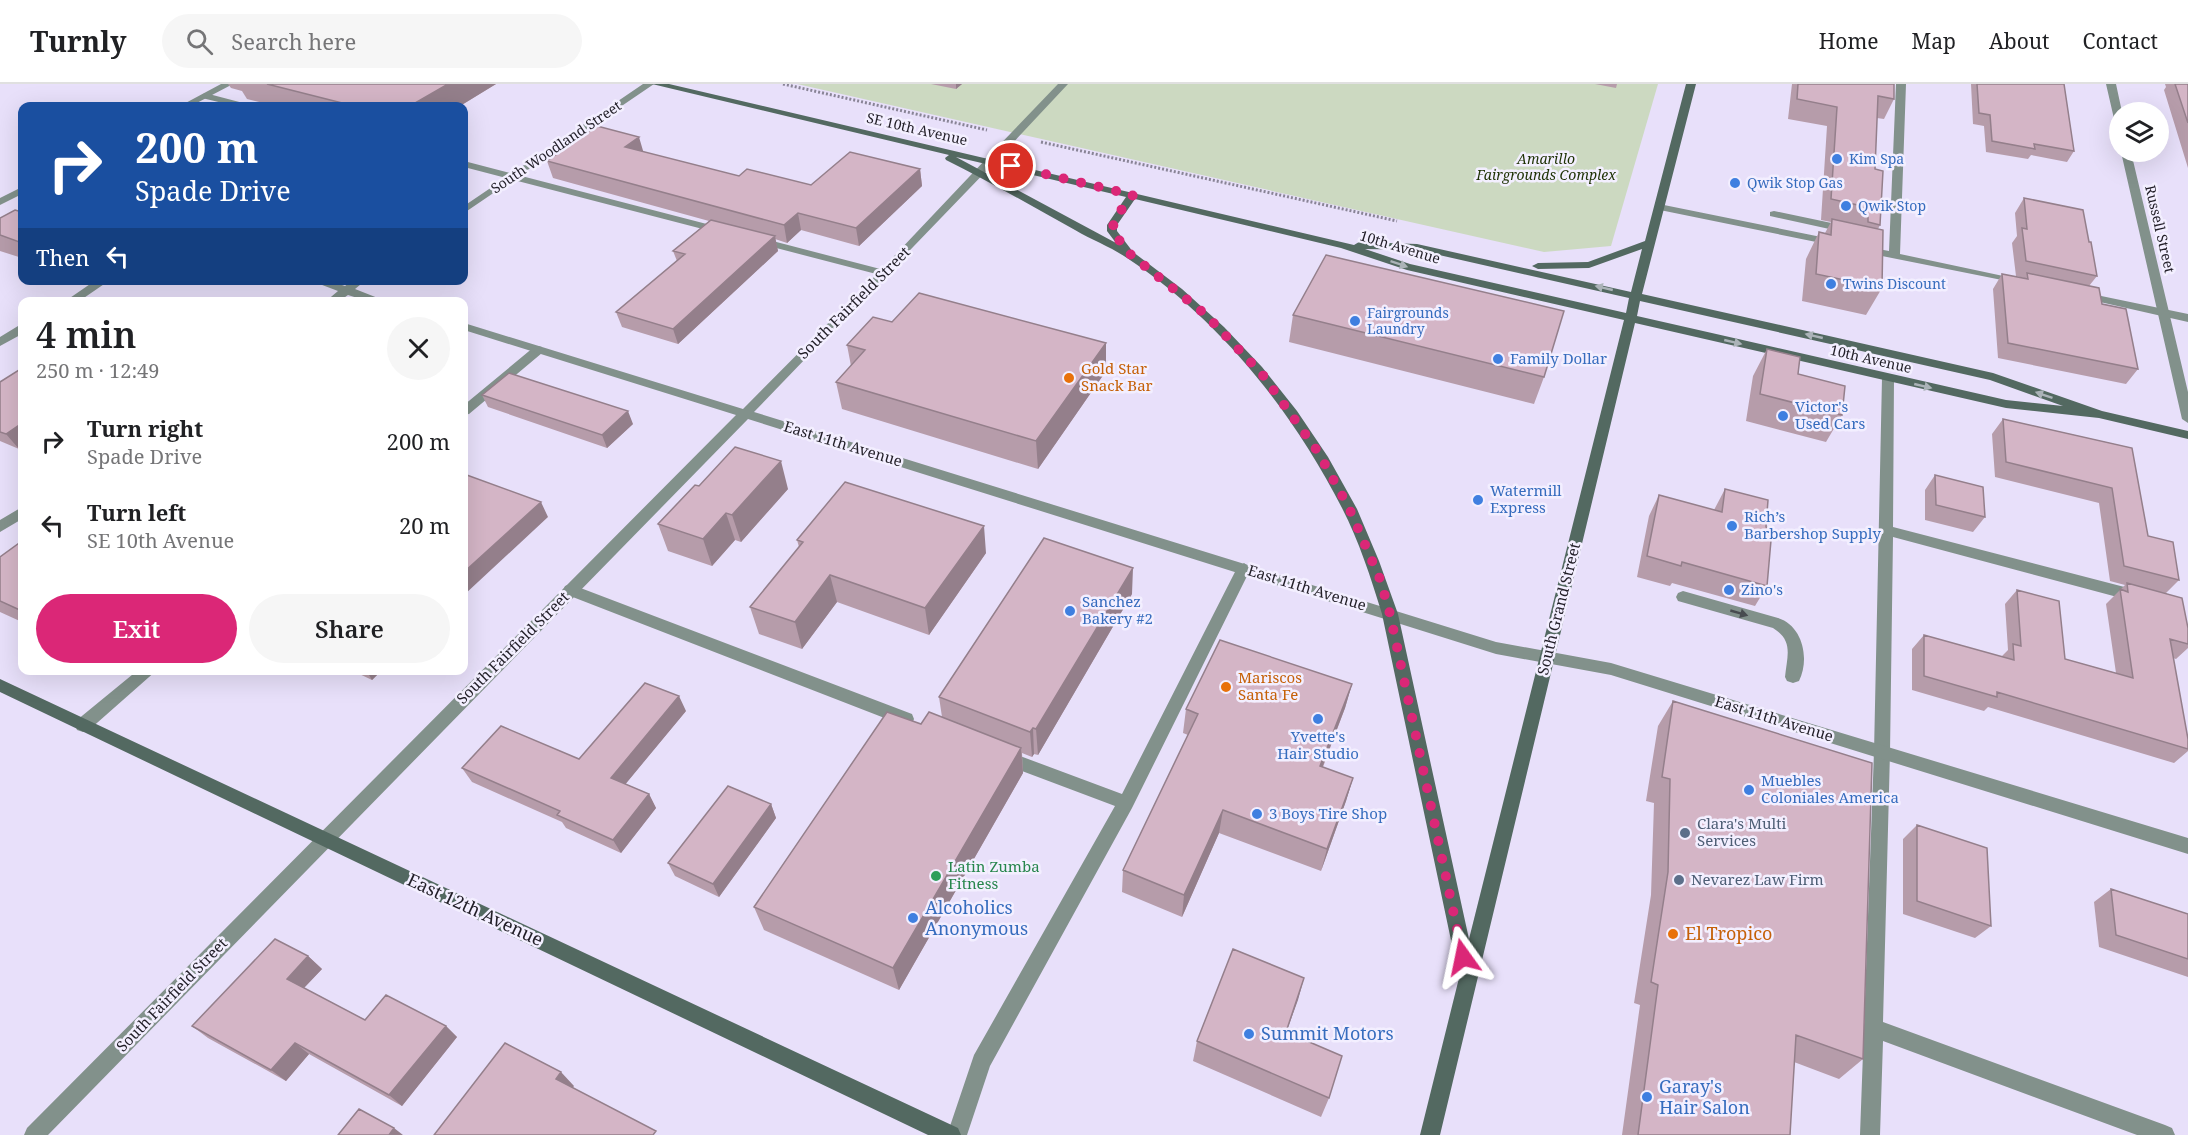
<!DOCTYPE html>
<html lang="en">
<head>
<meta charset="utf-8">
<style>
  :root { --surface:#fff; --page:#f6f6f6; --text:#202124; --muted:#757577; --line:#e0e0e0; --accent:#db2777 }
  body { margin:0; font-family:"Noto Serif",serif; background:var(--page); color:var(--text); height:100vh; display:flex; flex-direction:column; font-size:22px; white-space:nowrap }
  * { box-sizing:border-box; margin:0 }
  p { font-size:20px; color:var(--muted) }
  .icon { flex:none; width:33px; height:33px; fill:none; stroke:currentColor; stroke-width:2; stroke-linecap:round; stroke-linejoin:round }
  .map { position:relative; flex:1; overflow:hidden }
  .panel { position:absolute; left:18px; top:213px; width:450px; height:378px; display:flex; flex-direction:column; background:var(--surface); border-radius:12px; box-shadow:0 6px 24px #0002 }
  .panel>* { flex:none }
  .top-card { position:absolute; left:18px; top:18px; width:450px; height:183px; border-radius:12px; box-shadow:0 6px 24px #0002; background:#1a4fa0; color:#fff; overflow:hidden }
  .controls { position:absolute; left:2109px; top:18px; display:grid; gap:12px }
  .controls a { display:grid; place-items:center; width:60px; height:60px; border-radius:50%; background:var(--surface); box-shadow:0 6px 24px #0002; font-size:30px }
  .pin { position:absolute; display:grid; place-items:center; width:51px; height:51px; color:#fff; margin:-26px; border:3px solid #fff; border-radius:50%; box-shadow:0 2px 6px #0007 }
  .me { position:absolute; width:66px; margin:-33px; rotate:348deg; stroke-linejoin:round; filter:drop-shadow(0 0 4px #0008) }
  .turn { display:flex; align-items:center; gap:21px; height:126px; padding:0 18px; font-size:27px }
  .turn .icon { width:78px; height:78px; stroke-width:2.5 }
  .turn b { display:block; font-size:42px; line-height:51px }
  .then { display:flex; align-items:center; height:57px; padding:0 18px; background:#0003; gap:12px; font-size:22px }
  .round { display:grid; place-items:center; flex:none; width:63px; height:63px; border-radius:32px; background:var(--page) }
  .overview { display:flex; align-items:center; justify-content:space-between; height:102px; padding:0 18px }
  h1 { font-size:36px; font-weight:600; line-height:45px }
  .primary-button { display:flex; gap:12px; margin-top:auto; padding:12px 18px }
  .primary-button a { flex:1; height:69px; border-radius:36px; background:var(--accent); color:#fff; font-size:24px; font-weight:600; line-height:69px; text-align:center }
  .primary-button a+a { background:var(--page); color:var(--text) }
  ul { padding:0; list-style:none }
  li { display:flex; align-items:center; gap:18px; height:84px; padding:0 18px }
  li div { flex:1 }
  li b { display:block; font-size:22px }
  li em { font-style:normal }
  header { display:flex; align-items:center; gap:36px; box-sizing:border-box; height:84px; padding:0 30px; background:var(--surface); border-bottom:2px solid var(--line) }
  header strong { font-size:28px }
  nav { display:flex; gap:33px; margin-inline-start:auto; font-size:21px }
  .search { width:420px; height:54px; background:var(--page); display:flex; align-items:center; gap:15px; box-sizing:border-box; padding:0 21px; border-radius:33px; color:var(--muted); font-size:22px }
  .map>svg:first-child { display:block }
  .green { fill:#ccd9c1 }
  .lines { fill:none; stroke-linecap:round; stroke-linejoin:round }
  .path { stroke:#898496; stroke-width:3; stroke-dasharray:2 2; stroke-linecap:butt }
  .lane { fill:#82918b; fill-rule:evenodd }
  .street { fill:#82918b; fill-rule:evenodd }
  .secondary { fill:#536961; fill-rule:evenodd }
  .wall { fill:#b69caa }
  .shaded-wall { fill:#947f8b }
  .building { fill:#d4b5c6; stroke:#947f8b; stroke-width:1.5 }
  .oneway { fill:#abb3b8 }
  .oneway2 { fill:#484c4f }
  .route { stroke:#db2777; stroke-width:10; stroke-dasharray:0 18 }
  .shop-dot { fill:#3f7fe0; stroke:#f3efff; stroke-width:2 }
  .food-dot { fill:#e8710a; stroke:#f3efff; stroke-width:2 }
  .service-dot { fill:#5c6f8a; stroke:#f3efff; stroke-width:2 }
  .leisure-dot { fill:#2e9e5b; stroke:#f3efff; stroke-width:2 }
  .labels { text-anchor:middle; stroke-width:5; stroke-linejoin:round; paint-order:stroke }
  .far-street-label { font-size:14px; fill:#211e27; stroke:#f3efff }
  .far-park-label { font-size:14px; font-style:italic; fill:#1d3103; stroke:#f3efff }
  .far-shop-label { font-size:14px; fill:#366cbe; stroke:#f3efff; text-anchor:start }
  .street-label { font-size:15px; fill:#211e27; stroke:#f3efff }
  .shop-label { font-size:15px; fill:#366cbe; stroke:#f3efff; text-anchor:start }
  .food-label { font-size:15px; fill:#c56008; stroke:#f3efff; text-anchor:start }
  .service-label { font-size:15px; fill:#4e5e75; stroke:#f3efff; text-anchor:start }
  .leisure-label { font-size:15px; fill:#27864d; stroke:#f3efff; text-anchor:start }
  .near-shop-label { font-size:18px; fill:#366cbe; stroke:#f3efff; text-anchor:start }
  .near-street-label { font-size:18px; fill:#211e27; stroke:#f3efff }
  .near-food-label { font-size:18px; fill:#c56008; stroke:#f3efff; text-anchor:start }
</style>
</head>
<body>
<header>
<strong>Turnly</strong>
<div class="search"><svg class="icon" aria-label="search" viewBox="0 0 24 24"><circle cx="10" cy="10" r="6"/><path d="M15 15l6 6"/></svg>Search here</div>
<nav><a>Home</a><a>Map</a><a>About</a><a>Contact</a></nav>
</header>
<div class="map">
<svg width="2188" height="1051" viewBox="0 0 2188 1051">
  <rect width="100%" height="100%" fill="#e8e0fa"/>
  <path class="green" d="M797 0H1658L1611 162 1544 168Z"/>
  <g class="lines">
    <path class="path" d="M783 0 987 46
      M1041 58 1397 137"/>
    <path class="lane" d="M1058 0H1068L994 79H986V75Z
      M1896 0H1906L1900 170 2022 196V200L1862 168 1856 165 1862 162 1889 167Z
      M205 9 247 20 249 22H235L202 14 200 12Z
      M464 77 726 145 727 147 722 150 464 83Z
      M1659 120 1836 156 1842 159 1836 162 1655 125 1654 123Z
      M1774 127 1841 141 1852 148 1847 151 1834 146 1770 132V128Z
      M757 153 888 187 890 189 884 192 753 158 751 156Z
      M96 196H110L78 218H64Z
      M2082 208 2188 230V238L2078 213V209Z
      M18 242H22V250L0 262V253Z
      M538 262 542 263V269L469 330 464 331V321L534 263Z
      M1888 290 1894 294 1893 443 2136 506 2141 508 2143 512 2141 516 2136 518 1893 453 1890 668 1883 938 2165 1041 2172 1044 2175 1051H2137L1883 957 1880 1051H1860L1874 668 1882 294Z
      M1244 479 1251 484 1132 724 990 982 967 1051H947L974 971 1115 722 998 678 996 673 998 668 1004 666 1122 710 1237 484Z
      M570 500 912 630 914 635 912 640 906 642 900 640 565 510 563 506 565 502Z
      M1683 507 1778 534C1803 542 1810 575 1799 597L1793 599 1787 597 1785 593C1787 572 1794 557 1773 544L1678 517 1676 513 1678 509Z
      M138 586H157L89 646 83 648 77 646 75 641 77 636Z"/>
    <path class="street" d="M221 0H233L191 22H180Z
      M643 0H654L464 129V122Z
      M2106 0H2116L2122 28H2120V42L2115 39Z
      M2121 68H2131L2188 308V339L2182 335Z
      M990 74 994 75V79L754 328 1496 558 1611 579 2188 754V770L1611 591 1496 570 748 335 48 1051H24L27 1044 736 331 464 246V239L743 325 880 187 986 75Z
      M22 103V110L0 121V114Z
      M309 196H327L345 202 353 196H366L355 205 388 218H370L348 211 338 218H325L338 207Z
      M22 423V435L0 448V436Z"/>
    <path class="secondary" d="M652 0H669L1354 161 1359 158 1417 160 1631 208 1642 165 1589 184 1538 185 1532 182 1538 179 1588 178 1645 157 1686 0H1696L1642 210 1993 289 2102 327 2188 347V355L2099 334 2006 324 1635 239 1440 1051H1420L1459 894 1382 530C1371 494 1359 457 1342 424 1292 326 1219 235 1127 174 1111 163 1092 156 1075 146 1032 122 990 98 946 76L945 74 949 71ZM956 73 1126 113 1107 141V147L1116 159ZM1135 115 1341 164 1407 186 1624 236 1469 855 1398 530 1379 477 1357 425 1328 373 1297 327 1262 283 1224 243 1182 205 1133 168 1117 147V141ZM1365 165 1417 166 1629 214 1626 229 1410 180ZM1640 217 1990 296 2063 322 2006 316 1637 232Z
      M0 595 958 1044 961 1051H928L0 608Z"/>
  </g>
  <path class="wall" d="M228 0H496L460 22H276L247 15 242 7 231 4Z
    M931 0H962L956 5Z
    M1595 0H1617L1616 4Z
    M1792 0H1894V15L1884 35 1877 34 1875 85 1880 141 1878 145 1882 204 1866 231 1802 217 1806 175 1819 148 1825 149 1831 138 1821 136 1827 42 1788 35Z
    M1971 0H2064L2074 67 2067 78 2031 71 2028 75 1986 68 1984 42 1973 40Z
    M2165 0H2188V84L2164 6 2166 3Z
    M644 68 739 92 811 101 920 85 922 102 859 162 801 146 787 159 775 155 778 167 678 260 622 243 616 228 677 177 673 167 709 137 553 94 547 77Z
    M2024 114 2089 158 2097 192 2089 202 2102 220 2138 285 2126 300 1998 274 1993 205 2002 190 2023 194H2024L2016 192 2012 159 2017 152 2015 129Z
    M22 128V174L0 167V134Z
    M1293 231 1544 293 1534 320 1289 258Z
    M892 238 1106 259V287L1038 385 842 325 836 298 851 282 847 261Z
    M1767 265 1798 290 1842 331 1826 358 1746 337 1753 292Z
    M22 284V363L19 365 0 357V298Z
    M482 311 633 340 607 364 488 323Z
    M2003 335 2132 364 2148 452 2179 496 2166 509 2188 544V564L2176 575 2173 574 2188 655V667L2174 679 1988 623 1984 627 1912 606V565L1924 551 2001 573 2008 566 2005 520 2017 506 2065 575 2116 589 2106 520 2125 501 2110 497 2099 419 1995 393 1992 350Z
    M1935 391 1985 433 1973 448 1925 436V406Z
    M699 402 788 405 741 458 735 456 712 482 668 467 658 440Z
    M1725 405 1766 443 1767 502 1755 522 1672 499 1670 502 1637 493 1649 432 1659 411 1714 426Z
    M797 456 986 469 929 551 837 518 802 565 759 550 750 523 799 463Z
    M22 457V538L0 528V473Z
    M1132 510 1038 671 1034 670 1032 673 1022 669 1023 689 899 906 764 846 754 823 921 640 942 633 939 613Z
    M351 586H382L372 596Z
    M1352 600 1345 624 1323 683 1353 694 1346 717 1321 787 1219 749 1182 833 1122 808 1123 786 1188 651 1183 649 1186 625Z
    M1673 617 1863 975 1839 995 1794 978 1790 1051H1622L1640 921 1634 919 1651 811 1654 719 1646 717 1658 642Z
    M686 627 625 700 649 710 656 724 621 769 566 744 562 738 472 698 462 684 579 675Z
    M771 720 776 734 719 813 675 792 668 779Z
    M1917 741 1991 842 1975 854 1903 830V755Z
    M2111 805 2188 830V893L2099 863 2094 818Z
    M308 872 322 885 304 904 365 936 446 942 457 953 402 1022 309 970 286 997 208 954 192 942Z
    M1304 894 1286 948 1329 1014 1321 1033 1193 977 1197 957Z"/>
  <path class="shaded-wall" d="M448 0H496L460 22H410Z
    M956 0H962L956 5Z
    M639 53 644 70 625 63Z
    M920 85 922 102 859 162 856 144Z
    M798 129 801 146 787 159 784 141Z
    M775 152 778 167 678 260 673 245Z
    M1106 259V287L1038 385 1036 357Z
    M628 327 633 340 607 364 602 351Z
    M22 339V363L19 365 6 350Z
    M781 377 788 405 741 458 732 431Z
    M541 418 548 433 464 511V488Z
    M726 429 735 456 712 482 703 455Z
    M984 442 986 469 929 551 925 524Z
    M1133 484 1132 510 1038 671 1036 645Z
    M830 491 837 518 802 565 795 538Z
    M366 586H382L372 596Z
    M1352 600 1345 624 1314 705 1320 682Z
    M679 612 686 627 619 708 611 694Z
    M1033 644 1034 670 1032 673 1030 648Z
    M1021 664 1023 689 899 906 893 884Z
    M1353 694 1346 717 1321 787 1327 765Z
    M649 710 656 724 621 769 613 756Z
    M771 720 776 734 719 813 713 800Z
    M1223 726 1219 749 1182 833 1184 811Z
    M308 872 322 885 301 907 287 895Z
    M1304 894 1298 916 1279 968 1286 948Z
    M446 942 457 953 402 1022 389 1011Z
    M295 959 309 970 286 997 271 986Z
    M561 988 574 1002 569 1009 556 995Z
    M394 1044 403 1051H389Z"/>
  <path class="building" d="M267 0H448L410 22H354Z
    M1798 0H1894V15L1878 12 1875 85 1883 87 1880 141 1868 138V130L1862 122 1831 115 1837 23 1797 15Z
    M1977 0H2064L2074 67 2034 60 2035 65 1992 57 1990 31 1979 29Z
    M2175 0H2188V39Z
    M597 42 639 53 625 63 739 92 747 85 811 101 850 68 920 85 856 144 798 129 784 141 547 77Z
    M2024 114 2083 126 2089 158H2091L2097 192 2026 177 2022 144 2027 145Z
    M15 126 22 128V159L0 151V134Z
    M1832 135 1883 146 1882 204 1816 190 1819 148 1831 151Z
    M711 136 775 152 673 245 616 228 685 170 673 167Z
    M1326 171 1564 227 1544 293 1293 231Z
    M2027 189 2099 204 2102 220 2126 225 2138 285 2008 259 2002 190 2028 195Z
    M919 209 1106 259 1036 357 836 298 865 266 847 261 873 233 892 238Z
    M1767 265 1800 273 1798 290 1845 302 1842 331 1760 310Z
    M22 284V339L6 350 0 348V298Z
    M509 289 628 327 602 351 482 311Z
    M2003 335 2132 364 2148 452 2173 458 2179 496 2124 482 2112 404 2006 378Z
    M735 363 781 377 732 431 726 429 703 455 658 440 695 401 699 402Z
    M464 390 541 418 464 488Z
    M1935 391 1983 403 1985 433 1936 421Z
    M845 398 984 442 925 524 830 491 795 538 750 523 803 458 797 456Z
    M1725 405 1768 416 1766 443 1772 445 1767 502 1682 478 1681 482 1647 472 1659 411 1722 428Z
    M1044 454 1133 484 1036 645 1033 644 1030 648 939 613Z
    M22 457V527L0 517V473Z
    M2127 499 2182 514 2188 544V560L2170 555 2188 655V665L1997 608V613L1924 592V551L2014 576 2013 560 2021 562 2017 506 2059 517 2065 575 2133 594 2120 505 2128 508Z
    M1220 556 1352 600 1320 682 1353 694 1327 765 1223 726 1184 811 1123 786 1198 630 1186 625Z
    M645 599 679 612 611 694 649 710 613 756 557 731 560 727 462 684 501 642 579 675Z
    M1673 617 1872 679 1863 975 1796 951 1790 1051H1638L1658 901 1651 898 1668 788 1670 695 1662 693Z
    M887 628 921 640 929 628 1021 664 893 884 754 823Z
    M728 702 771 720 713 800 668 779Z
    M1917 741 1987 764 1991 842 1917 817Z
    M2111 805 2188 830V875L2116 851Z
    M275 855 308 872 287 895 365 936 386 911 446 942 389 1011 295 959 271 986 192 942Z
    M1233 865 1304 894 1286 948 1342 972 1329 1014 1197 957Z
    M505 959 561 988 556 995 656 1047 653 1051H434Z
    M359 1025 394 1044 389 1051H338Z"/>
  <defs><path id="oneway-solid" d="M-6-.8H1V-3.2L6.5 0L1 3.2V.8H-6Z" transform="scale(1.5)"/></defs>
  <g class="oneway">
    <use href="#oneway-solid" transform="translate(1399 180) rotate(19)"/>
    <use href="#oneway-solid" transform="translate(1604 204) rotate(-167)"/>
    <use href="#oneway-solid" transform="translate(1814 252) rotate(-167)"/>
    <use href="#oneway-solid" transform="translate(1733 258) rotate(13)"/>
    <use href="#oneway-solid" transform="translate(1923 302) rotate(13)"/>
    <use href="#oneway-solid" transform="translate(2044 311) rotate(-161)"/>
  </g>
  <use class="oneway2" href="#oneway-solid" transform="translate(1739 529) rotate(16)"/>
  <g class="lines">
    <path class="route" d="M1011 82 1133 111 1115 134 1112 147 1131 171 1205 230 1262 290 1318 368 1349 424 1380 495 1390 530 1463 873"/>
  </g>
  <g class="shop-dot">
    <circle cx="1837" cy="75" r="6"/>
    <circle cx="1735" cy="99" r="6"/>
    <circle cx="1846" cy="122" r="6"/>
    <circle cx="1831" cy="200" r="6"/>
    <circle cx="1355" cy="237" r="6"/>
    <circle cx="1498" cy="275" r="6"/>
    <circle cx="1783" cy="332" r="6"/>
    <circle cx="1478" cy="416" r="6"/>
    <circle cx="1732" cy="442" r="6"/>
    <circle cx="1729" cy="506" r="6"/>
    <circle cx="1070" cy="527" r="6"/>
    <circle cx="1318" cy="635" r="6"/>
    <circle cx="1749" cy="706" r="6"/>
    <circle cx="1257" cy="730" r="6"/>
    <circle cx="913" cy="834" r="6"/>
    <circle cx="1249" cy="950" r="6"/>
    <circle cx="1647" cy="1013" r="6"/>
  </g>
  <g class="food-dot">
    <circle cx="1069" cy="294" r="6"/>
    <circle cx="1226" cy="603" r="6"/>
    <circle cx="1673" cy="850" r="6"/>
  </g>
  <g class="service-dot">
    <circle cx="1685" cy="749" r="6"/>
    <circle cx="1679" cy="796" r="6"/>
  </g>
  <circle class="leisure-dot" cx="936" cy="792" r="6"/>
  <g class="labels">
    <g class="far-street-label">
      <text transform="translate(917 45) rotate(13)" y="5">SE 10th Avenue</text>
      <text transform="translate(556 63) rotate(-34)" y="5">South Woodland Street</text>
      <text transform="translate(2160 145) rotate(77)" y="5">Russell Street</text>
      <text transform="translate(1400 163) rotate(17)" y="5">10th Avenue</text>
      <text transform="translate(1871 275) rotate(13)" y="5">10th Avenue</text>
    </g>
    <g class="far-park-label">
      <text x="1546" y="80">Amarillo<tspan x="1546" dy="16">Fairgrounds Complex</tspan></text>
    </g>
    <g class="far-shop-label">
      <text x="1849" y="80">Kim Spa</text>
      <text x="1747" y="104">Qwik Stop Gas</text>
      <text x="1858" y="127">Qwik Stop</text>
      <text x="1843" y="205">Twins Discount</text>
      <text x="1367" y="234">Fairgrounds<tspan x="1367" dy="16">Laundry</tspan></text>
    </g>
    <g class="street-label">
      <text transform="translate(854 219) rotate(-45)" y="5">South Fairfield Street</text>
      <text transform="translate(843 360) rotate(17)" y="5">East 11th Avenue</text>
      <text transform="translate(1307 504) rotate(17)" y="5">East 11th Avenue</text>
      <text transform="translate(1559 525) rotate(-76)" y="5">South Grand Street</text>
      <text transform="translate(513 564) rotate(-45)" y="5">South Fairfield Street</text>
      <text transform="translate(1774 635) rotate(17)" y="5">East 11th Avenue</text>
      <text transform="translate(172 911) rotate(-46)" y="5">South Fairfield Street</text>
    </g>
    <g class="shop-label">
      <text x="1510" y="280">Family Dollar</text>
      <text x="1795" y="328">Victor's<tspan x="1795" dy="17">Used Cars</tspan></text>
      <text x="1490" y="412">Watermill<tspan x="1490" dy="17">Express</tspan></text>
      <text x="1744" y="438">Rich’s<tspan x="1744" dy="17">Barbershop Supply</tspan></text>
      <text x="1741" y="511">Zino's</text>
      <text x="1082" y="523">Sanchez<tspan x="1082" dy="17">Bakery #2</tspan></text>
      <text x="1318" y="658" text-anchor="middle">Yvette's<tspan x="1318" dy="17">Hair Studio</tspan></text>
      <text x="1761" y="702">Muebles<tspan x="1761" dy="17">Coloniales America</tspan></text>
      <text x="1269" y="735">3 Boys Tire Shop</text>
    </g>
    <g class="food-label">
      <text x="1081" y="290">Gold Star<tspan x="1081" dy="17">Snack Bar</tspan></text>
      <text x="1238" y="599">Mariscos<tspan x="1238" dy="17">Santa Fe</tspan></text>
    </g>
    <g class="service-label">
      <text x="1697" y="745">Clara's Multi<tspan x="1697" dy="17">Services</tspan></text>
      <text x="1691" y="801">Nevarez Law Firm</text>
    </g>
    <g class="leisure-label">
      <text x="948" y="788">Latin Zumba<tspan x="948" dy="17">Fitness</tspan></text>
    </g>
    <g class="near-shop-label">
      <text x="925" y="830">Alcoholics<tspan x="925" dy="21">Anonymous</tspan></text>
      <text x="1261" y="956">Summit Motors</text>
      <text x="1659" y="1009">Garay's<tspan x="1659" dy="21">Hair Salon</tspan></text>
    </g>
    <g class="near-street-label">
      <text transform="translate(475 826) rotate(25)" y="6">East 12th Avenue</text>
    </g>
    <g class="near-food-label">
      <text x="1685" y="856">El Tropico</text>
    </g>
  </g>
</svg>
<div class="controls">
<a><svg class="icon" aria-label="layers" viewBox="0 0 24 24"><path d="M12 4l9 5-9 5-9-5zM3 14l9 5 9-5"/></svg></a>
</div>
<div class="pin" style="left:1011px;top:82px;background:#d93025"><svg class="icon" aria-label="arrive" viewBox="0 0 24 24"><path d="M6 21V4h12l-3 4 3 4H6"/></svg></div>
<svg class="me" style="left:1463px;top:873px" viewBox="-20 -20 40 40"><path d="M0-17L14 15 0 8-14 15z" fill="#db2777" stroke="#fff" stroke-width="4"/></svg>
<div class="top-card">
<div class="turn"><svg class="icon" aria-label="right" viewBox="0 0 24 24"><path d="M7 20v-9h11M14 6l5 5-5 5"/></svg><div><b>200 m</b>Spade Drive</div></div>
<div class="then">Then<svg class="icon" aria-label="left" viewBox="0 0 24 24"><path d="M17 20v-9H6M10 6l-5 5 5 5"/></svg></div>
</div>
<section class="panel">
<div class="overview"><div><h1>4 min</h1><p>250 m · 12:49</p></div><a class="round"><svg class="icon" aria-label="close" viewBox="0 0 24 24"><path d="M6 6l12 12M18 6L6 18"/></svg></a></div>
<ul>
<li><svg class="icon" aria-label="right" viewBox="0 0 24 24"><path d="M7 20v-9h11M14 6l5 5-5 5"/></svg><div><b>Turn right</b><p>Spade Drive</p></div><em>200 m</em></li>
<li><svg class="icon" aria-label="left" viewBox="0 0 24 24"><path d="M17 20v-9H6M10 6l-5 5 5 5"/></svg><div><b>Turn left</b><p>SE 10th Avenue</p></div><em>20 m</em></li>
</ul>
<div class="primary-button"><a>Exit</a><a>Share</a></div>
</section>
</div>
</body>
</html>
